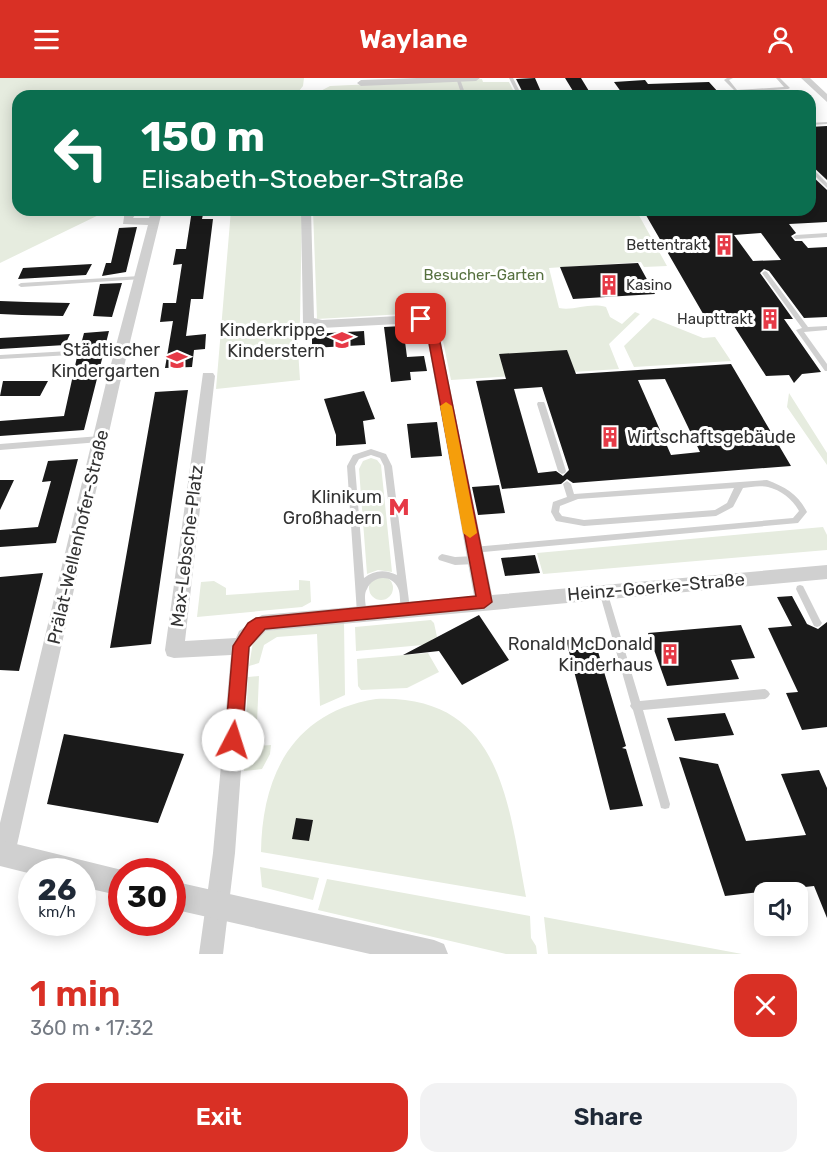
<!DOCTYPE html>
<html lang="en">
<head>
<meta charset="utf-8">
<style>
  :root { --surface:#fff; --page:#f2f2f3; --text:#1f2937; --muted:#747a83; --accent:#d93025 }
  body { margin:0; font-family:Rubik,sans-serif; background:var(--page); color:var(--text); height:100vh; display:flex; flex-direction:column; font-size:22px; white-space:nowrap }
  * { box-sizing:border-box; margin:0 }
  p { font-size:20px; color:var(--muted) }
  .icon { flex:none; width:33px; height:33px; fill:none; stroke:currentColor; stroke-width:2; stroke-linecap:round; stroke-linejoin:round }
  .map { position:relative; height:876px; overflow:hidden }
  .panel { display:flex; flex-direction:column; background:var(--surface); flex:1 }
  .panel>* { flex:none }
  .hud { position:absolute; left:12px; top:12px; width:804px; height:126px; border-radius:18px; box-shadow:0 3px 15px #0003; background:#0b6e4f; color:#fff; overflow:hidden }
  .controls { position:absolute; left:754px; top:804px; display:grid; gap:12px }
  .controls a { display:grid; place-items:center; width:54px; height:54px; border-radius:12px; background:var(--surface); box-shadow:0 3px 15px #0003; font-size:30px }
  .speed { position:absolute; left:18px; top:780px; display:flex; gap:12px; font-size:30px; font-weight:700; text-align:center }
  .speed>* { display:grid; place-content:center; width:78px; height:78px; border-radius:50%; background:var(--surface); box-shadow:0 3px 15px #0003; line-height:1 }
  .speed small { font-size:15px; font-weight:400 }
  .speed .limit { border:9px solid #d22; background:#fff; color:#111 }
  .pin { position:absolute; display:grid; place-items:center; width:51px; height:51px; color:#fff; margin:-26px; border-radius:12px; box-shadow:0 3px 9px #0006 }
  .me { position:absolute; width:66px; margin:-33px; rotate:5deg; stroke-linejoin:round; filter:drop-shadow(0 0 4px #0008) }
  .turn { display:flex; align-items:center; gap:21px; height:126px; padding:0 30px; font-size:27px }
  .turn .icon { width:78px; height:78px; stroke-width:2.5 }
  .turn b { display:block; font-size:42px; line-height:51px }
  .round { display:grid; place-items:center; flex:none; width:63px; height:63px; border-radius:18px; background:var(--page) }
  .headline { display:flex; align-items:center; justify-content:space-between; height:102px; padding:0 30px }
  h1 { font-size:36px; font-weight:600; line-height:45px; color:var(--accent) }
  .button { display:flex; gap:12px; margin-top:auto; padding:12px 30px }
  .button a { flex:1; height:69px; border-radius:18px; background:var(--accent); color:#fff; font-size:24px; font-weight:600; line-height:69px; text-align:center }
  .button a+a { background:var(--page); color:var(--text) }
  header { display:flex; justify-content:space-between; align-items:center; height:78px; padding:0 30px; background:var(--accent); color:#fff; font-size:27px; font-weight:600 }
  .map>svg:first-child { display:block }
  .green { fill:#e6ecdf }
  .building { fill:#1a1a1a; fill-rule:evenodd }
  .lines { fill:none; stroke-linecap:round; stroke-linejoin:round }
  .service { fill:#d0d0d0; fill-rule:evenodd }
  .minor { fill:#d0d0d0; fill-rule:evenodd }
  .tertiary { fill:#d0d0d0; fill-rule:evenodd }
  .route { fill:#d93025; stroke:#8d1f18; stroke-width:1.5 }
  .slow { fill:#f59e0b }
  .labels { text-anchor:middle; stroke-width:6; stroke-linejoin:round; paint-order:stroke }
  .far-poi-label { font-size:15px; fill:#333; stroke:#fff; text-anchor:end }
  .far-park-label { font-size:15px; fill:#56703f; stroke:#fff }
  .poi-label { font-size:18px; fill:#333; stroke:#fff; text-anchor:end }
  .street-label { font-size:18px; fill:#333; stroke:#fff }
</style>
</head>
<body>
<header><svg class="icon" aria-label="menu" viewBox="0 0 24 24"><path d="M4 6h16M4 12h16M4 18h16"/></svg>Waylane<svg class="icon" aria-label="person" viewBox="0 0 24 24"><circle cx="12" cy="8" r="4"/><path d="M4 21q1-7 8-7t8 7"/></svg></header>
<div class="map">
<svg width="827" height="876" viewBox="0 0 827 876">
  <rect width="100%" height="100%" fill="#fff"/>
  <path class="green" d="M0 0H304L303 8 295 18H18V132H109L0 185Z
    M482 1 483 4H509L516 18H311L330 8Z
    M231 132H302L300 243 297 257 300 302 216 311Z
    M313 132H636L667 188 644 189 641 184 549 190 559 230C575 233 589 224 606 229L610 239 622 246 635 234 640 236 609 266 619 291 451 302 439 243 421 235 317 241Z
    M653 240 703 260 715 259 731 283 634 289 624 268Z
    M789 315 827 375V387L787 329Z
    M371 380 377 382 381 387 392 494 378 492 367 496 359 391 363 383Z
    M823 449 827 457V472L543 496 537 475Z
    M369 510a12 12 0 1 1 24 0a12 12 0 1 1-24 0Z
    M299 502 310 503 311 524 302 529 197 539 201 504 214 503 226 510V517L299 512Z
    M431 542 434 545 437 559 432 561 434 566 356 573 355 549Z
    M344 544 345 617 320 628 317 556 277 559 264 567 259 585 249 588 253 564 266 553Z
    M428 575 439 594 407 610 361 612 358 608 357 581Z
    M259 598 256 668 271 667 270 676 262 691 244 693 248 599Z
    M376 621C502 616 508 725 526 819L261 774C262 697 293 634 376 621Z
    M260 789 319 800 313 822 262 809Z
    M327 801 530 838 531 860 536 868 537 876H506L318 832Z
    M544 839 742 876H548Z"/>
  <path class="building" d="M535 0 542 16 524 17 516 1Z
    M565 0H581L592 18H576Z
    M645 2 648 6 709 4 719 15 624 18 614 4Z
    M827 48V102L810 86V49Z
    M810 96 827 112V144L789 146 796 155 791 158 795 163H802L808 170 827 169V239L804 240 769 193 764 191 760 195 793 241H784L821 294 802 296 794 305 789 297 766 298 732 245 709 246 643 132H810ZM761 155 781 182 753 183 734 157Z
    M192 132H204L202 141H213L203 221H191L186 258 206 256 205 271 194 272 192 289 165 290 173 243 160 244 163 225H176L182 186 173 187 176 171H186Z
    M137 149 126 194 102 198 106 185H111L119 150Z
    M638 185 655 216 573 221 560 189Z
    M92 186 86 197 18 201 23 190Z
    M122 205 112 239 93 238 100 206Z
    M0 223 27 224 70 225 63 238 22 237 0 236Z
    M403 248 407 279 424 278 427 293 410 294 411 302 391 304 384 249Z
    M109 253 105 269 80 270 84 255Z
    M364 253 365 267 312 270V256Z
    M70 256 65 267 0 271V260Z
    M567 272 576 296 731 286 791 388 573 405 567 401 561 406 502 411 476 303 506 301 499 276ZM665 301 700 374 671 377 638 302ZM542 309 569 392 563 398 556 393 538 395 514 311Z
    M103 277 84 352 0 358V343L64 338 77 279Z
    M3 303H48L40 318H0Z
    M188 312 151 566 110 570 155 314Z
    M364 313 375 341 363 343 366 366 336 368V357L324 321Z
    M437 344 442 378 411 380 407 346Z
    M78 381 56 465 0 469V452L38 449 51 403 42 404 48 383Z
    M0 402H14L0 432Z
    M499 407 505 435 478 437 472 409Z
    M535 477 540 495 505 498 501 480Z
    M43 495 19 593 0 592V499Z
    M792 518 807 546 818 551 827 544V649L802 652 786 615 798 614 768 550 792 548 777 519Z
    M479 537 509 582 462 607 439 573 403 577Z
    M741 547 755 580 731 582 739 601 667 608 648 555Z
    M594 560 626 668 622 670 626 671 643 728 610 732 566 562Z
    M725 635 734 657 675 663 667 640Z
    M64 656 184 676 158 745 47 726Z
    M679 679 718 686 746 763 806 757 781 696 819 692 827 710V840L814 808 725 818Z
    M296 740 313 742 309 763 292 761Z"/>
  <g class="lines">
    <path class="service" d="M456 0 460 1 466 18H462Z
      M509 0H513L522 18H518Z
      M727 0H733L729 2 737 12 784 9 776 0H780L790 10 788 11 740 14V16H738L724 2Z
      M827 44V46L810 47V45Z
      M810 88 827 105V110L810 93Z
      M827 155V159L796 161 793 159 796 157Z
      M765 193 767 194 808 249 827 248V252L804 254 827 286V293H825L796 252 802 250 762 195Z
      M140 198 143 200 142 201 21 209 18 207 21 205Z
      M122 270H124V274L0 281V277Z
      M538 324H544L545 326 566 393 565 395 562 396 558 393 537 326Z
      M100 358 104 361 100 364 0 372V366Z
      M371 371 386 376 392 388 410 531 408 534 405 535 402 534C399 526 401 516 398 510 391 495 372 498 367 511 363 517 366 528 367 535L365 538 362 539 359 538 357 535 347 388 353 377ZM371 377 380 380 384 388 397 497C385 491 374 492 364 500L355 388 359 381Z
      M767 402C785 409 798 416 807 434L798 445 473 475 470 474 469 472 470 470 473 469 793 440 799 433C793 422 781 412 768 409 760 407 750 409 743 410L733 429 716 438 584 448 556 443 551 434 553 424 567 419 563 406 567 403 571 406 574 416ZM734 410 727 425 715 432 584 442 562 438 559 434 560 428 578 421Z
      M442 476 455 479 475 478 478 480 479 482 478 484 475 486 455 487 439 482 438 480 439 478Z
      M800 507 803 508 820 542 822 545 820 548 817 549 814 548 796 511 797 508Z
      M603 509 606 510 607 513 640 623 765 611 768 613 770 616 768 619 765 621 643 632 670 726 669 730 665 731 661 730 660 726 633 632 630 628 631 626 599 513 600 510Z"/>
    <path class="minor" d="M417 0H480L476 3 361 8 357 5 361 2Z
      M801 0H810L827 16V24Z
      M125 132H138L133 140H149L152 132 162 133 120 305 15 776 12 784 4 787 0 786V745L106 305 148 147 123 146Z
      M301 132H311L314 240 322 242 418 237 437 246 492 517 827 487V501L266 553 250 569 235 775 223 876H199L213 775 231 577 174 580 167 578 165 572 203 295H213L215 298 185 563 236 560 239 553 262 537 474 518 425 248 417 245 321 250 303 245Z"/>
    <path class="tertiary" d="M0 762 130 794H122V818L82 809V794H32V796L0 788Z
      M172 803 434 862 444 866 448 876H370L172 831Z"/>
  </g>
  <path class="route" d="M417 238 433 242 437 249 492 524 484 530 265 551 249 569 242 662 239 668 233 670 227 668 225 662 233 568 248 545 256 540 476 518 426 249 417 243Z"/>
  <path class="slow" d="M446 324 452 328 477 455 470 460 463 455 440 328Z"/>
  <defs>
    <g id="building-bare" transform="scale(1.62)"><path d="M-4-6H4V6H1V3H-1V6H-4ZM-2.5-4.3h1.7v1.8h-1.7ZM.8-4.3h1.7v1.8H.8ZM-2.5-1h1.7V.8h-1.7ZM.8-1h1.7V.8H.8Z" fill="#e63946" stroke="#fff" stroke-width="2.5" paint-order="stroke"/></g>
    <g id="school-bare" transform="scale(1.62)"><path d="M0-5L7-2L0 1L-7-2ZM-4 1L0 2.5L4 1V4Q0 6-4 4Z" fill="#e63946" stroke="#fff" stroke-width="2.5" paint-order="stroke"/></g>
    <g id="metro-bare" transform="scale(1.62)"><path d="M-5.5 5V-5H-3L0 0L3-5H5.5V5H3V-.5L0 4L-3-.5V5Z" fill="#e63946" stroke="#fff" stroke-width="2.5" paint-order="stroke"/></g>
  </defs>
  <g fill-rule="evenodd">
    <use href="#building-bare" x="724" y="167"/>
    <use href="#building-bare" x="609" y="207"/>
    <use href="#building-bare" x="770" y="241"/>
    <use href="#school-bare" x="342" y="262"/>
    <use href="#school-bare" x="177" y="282"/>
    <use href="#building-bare" x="610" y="359"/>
    <use href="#metro-bare" x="399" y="429"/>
    <use href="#building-bare" x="670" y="576"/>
  </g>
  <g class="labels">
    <g class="far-poi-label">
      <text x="707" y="172">Bettentrakt</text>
      <text x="626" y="212" text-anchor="start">Kasino</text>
      <text x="753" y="246">Haupttrakt</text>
    </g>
    <g class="far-park-label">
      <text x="484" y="202">Besucher-Garten</text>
    </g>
    <g class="poi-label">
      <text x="325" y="258">Kinderkrippe<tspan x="325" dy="21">Kinderstern</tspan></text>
      <text x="160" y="278">Städtischer<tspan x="160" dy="21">Kindergarten</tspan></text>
      <text x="627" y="365" text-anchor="start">Wirtschaftsgebäude</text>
      <text x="382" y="425">Klinikum<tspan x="382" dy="21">Großhadern</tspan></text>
      <text x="653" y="572">Ronald McDonald<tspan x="653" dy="21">Kinderhaus</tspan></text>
    </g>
    <g class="street-label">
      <text transform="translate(78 459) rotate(-77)" y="6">Prälat-Wellenhofer-Straße</text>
      <text transform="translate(187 468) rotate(-83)" y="6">Max-Lebsche-Platz</text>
      <text transform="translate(656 509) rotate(-5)" y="6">Heinz-Goerke-Straße</text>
    </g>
  </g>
</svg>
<div class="controls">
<a><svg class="icon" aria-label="sound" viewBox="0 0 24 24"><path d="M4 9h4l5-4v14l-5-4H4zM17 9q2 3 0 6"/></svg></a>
</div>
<div class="speed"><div>26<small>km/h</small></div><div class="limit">30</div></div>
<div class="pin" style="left:421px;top:241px;background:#d93025"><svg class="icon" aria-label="arrive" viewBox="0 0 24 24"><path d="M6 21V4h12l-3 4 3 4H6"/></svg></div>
<svg class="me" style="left:233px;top:662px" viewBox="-20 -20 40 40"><circle r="19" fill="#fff"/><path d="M0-13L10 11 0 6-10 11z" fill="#d93025"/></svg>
<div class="hud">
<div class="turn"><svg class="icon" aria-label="left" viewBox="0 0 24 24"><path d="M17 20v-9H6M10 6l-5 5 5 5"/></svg><div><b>150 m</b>Elisabeth-Stoeber-Straße</div></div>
</div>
</div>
<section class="panel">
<div class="headline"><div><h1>1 min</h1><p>360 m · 17:32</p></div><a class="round" style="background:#d93025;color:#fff"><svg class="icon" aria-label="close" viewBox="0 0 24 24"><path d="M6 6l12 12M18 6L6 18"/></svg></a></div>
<div class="button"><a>Exit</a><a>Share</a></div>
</section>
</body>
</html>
